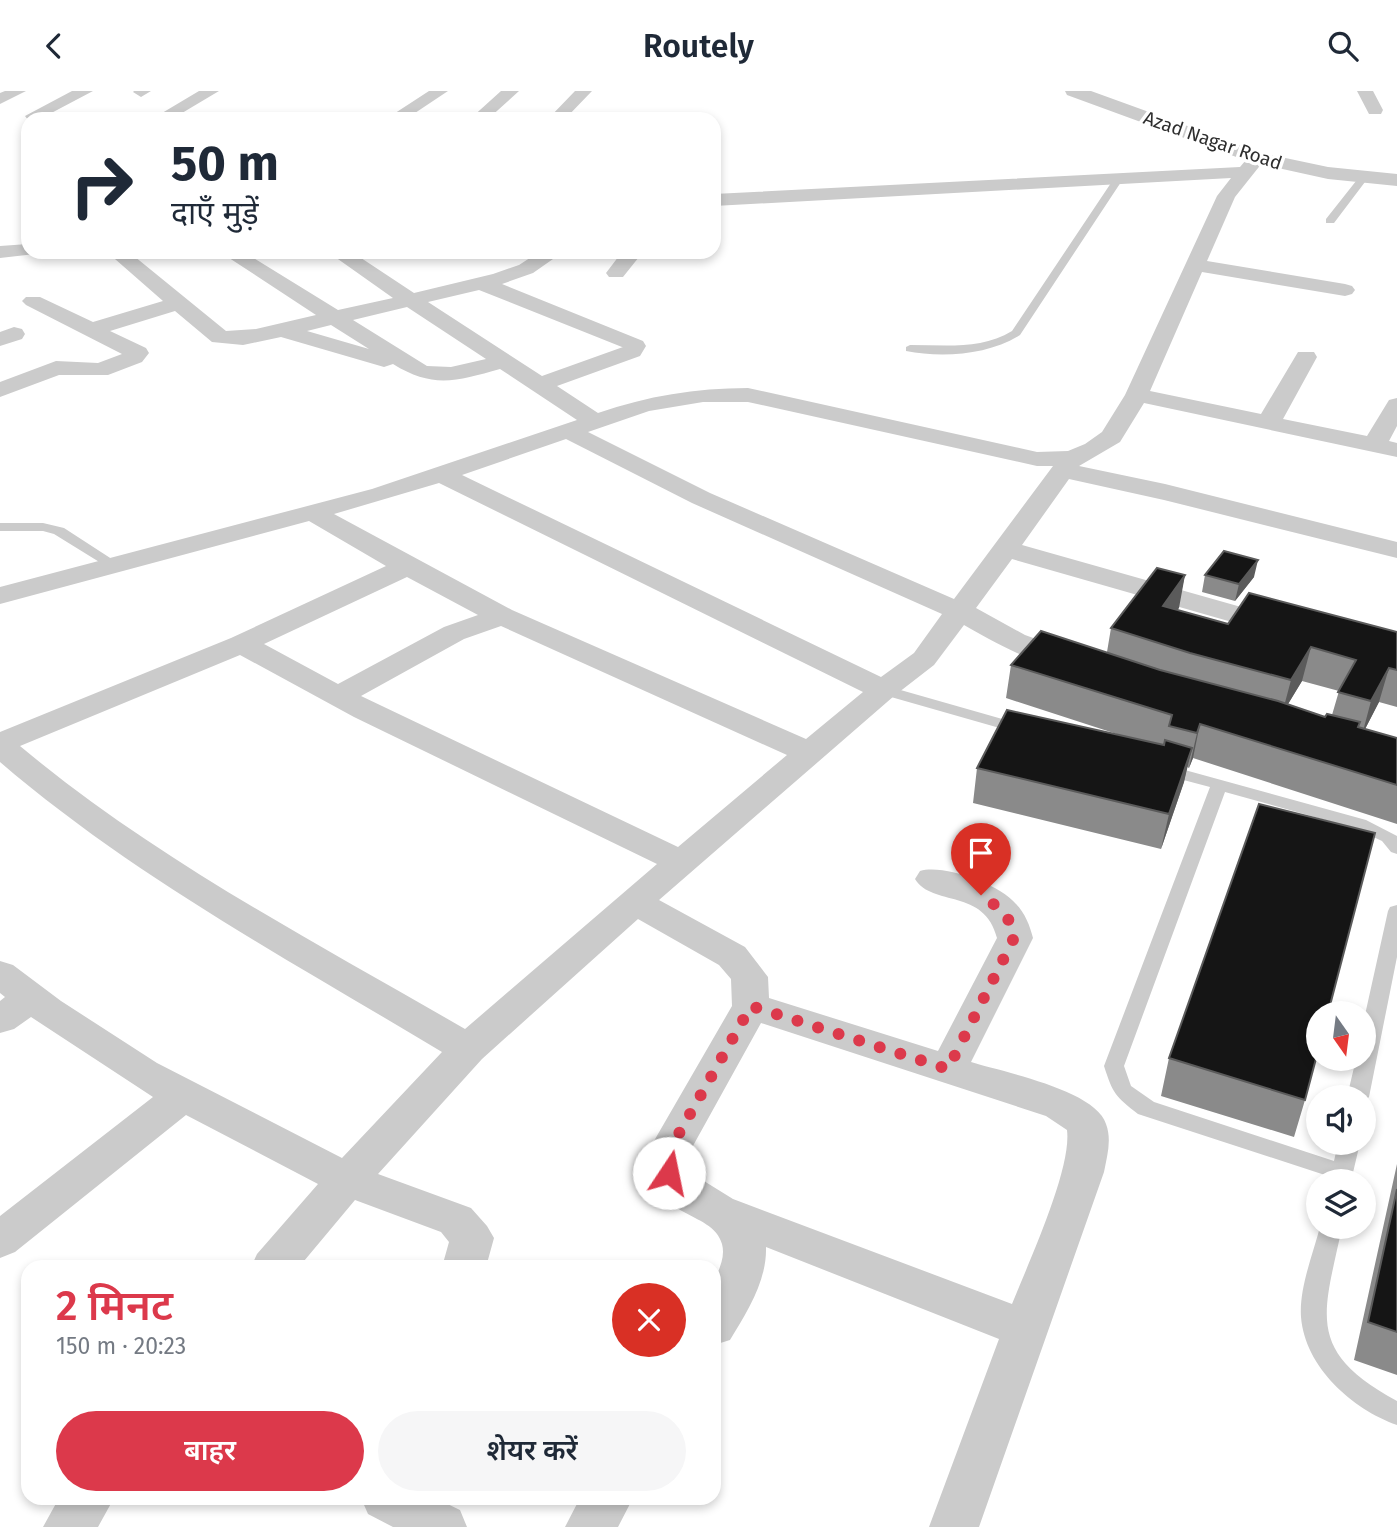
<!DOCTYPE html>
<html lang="hi">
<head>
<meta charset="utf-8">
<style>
  :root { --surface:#fff; --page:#f6f6f7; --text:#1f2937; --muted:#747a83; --accent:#dc394b }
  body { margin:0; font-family:"Fira Sans","Noto Sans Devanagari",sans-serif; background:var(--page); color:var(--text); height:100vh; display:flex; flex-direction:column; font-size:26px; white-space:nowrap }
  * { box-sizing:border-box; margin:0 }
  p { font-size:23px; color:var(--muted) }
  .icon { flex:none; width:38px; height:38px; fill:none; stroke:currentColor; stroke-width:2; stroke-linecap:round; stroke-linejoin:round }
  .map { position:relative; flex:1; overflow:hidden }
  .sheet { position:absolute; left:21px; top:1169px; width:700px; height:245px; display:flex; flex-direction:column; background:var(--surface); border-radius:21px; box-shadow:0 4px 10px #0003 }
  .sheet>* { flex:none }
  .top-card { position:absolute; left:21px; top:21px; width:700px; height:147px; border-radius:21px; box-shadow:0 4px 10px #0003; background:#fff; color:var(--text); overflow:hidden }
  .needle { width:46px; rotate:166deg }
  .tools { position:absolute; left:1306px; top:910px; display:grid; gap:14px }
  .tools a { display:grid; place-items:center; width:70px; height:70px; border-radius:50%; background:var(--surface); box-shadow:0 4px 10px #0003; font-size:35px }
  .pin { position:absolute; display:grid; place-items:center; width:60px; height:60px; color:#fff; margin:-72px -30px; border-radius:50% 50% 50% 0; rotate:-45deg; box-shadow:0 0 7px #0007 }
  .pin .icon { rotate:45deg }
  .me { position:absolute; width:77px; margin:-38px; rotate:11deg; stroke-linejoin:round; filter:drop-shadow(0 0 5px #0008) }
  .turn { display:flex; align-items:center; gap:24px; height:147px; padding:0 35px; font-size:32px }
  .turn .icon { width:91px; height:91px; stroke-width:2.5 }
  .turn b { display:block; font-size:49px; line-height:60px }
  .round { display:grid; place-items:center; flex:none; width:74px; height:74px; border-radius:37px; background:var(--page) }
  .overview { display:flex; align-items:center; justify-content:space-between; height:119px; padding:0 35px }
  h1 { font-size:42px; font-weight:600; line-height:52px; color:var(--accent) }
  .button { display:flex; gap:14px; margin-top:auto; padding:14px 35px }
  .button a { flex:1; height:80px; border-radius:42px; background:var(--accent); color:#fff; font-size:28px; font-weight:600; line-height:80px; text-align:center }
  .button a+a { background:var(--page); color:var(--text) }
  header { display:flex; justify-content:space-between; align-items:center; height:91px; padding:0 35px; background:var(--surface); font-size:32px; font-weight:600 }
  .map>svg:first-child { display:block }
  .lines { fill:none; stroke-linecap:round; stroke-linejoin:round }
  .service { fill:#cbcbcb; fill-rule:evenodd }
  .minor { fill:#cbcbcb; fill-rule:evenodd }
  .tertiary { fill:#cbcbcb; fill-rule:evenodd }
  .wall { fill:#8a8a8a; fill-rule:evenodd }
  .shaded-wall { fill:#5b5b5b }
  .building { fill:#151515; stroke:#5b5b5b; stroke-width:2 }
  .route { stroke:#dc394b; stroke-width:12; stroke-dasharray:0 21.6 }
  .labels { text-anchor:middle; stroke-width:7; stroke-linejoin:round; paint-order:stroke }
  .far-street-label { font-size:19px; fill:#2e2e2e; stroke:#fff }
</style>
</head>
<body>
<header><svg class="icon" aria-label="back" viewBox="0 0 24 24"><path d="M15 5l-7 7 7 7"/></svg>Routely<svg class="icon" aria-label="search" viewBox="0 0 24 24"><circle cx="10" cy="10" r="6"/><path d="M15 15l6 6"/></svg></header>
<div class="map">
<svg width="1397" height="1436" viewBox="0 0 1397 1436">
  <rect width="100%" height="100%" fill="#fff"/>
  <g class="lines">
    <path class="service" d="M1360 85 1368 87 1334 132H1326V128Z
      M1115 86 1123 88 1020 244C989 264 942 267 906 260V256L910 254C945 254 981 259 1012 240Z
      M0 432H43L64 437 121 474 119 477H109L54 443 43 440H0Z
      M883 594 1027 635 1029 638 1021 643 877 602 875 599Z
      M1163 673 1366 729 1397 745V763L1391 761 1382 750 1354 737 1225 701 1124 975 1131 995 1154 1011 1334 1070 1338 1052H1360L1351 1090H1331V1086L1138 1023C1115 1005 1113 1003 1104 975L1210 696 1157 682 1155 678 1157 674Z
      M1397 814V866L1369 1006 1363 1012V1006H1347L1356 968H1363V933L1388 820 1390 816Z
      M1320 1136H1342C1324 1223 1304 1259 1397 1310V1334C1352 1318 1305 1276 1301 1226 1299 1197 1313 1163 1320 1136Z"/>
    <path class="minor" d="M5 0H26L0 13V2Z
      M72 0H93L40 28 28 29 25 25Z
      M151 0 141 6 133 1 134 0Z
      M199 0H219L172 28H152Z
      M429 0H448L406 28H386Z
      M501 0H519L488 28H470Z
      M575 0H592L565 28H548Z
      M1357 0H1373L1383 19 1381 23H1369Z
      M1257 62 1266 67 1235 106 1207 170 1345 193 1352 195 1355 199 1352 203 1345 205 1202 181 1150 300 1261 323 1298 261H1314L1317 266 1283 328 1367 345 1389 309 1397 307V335L1389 350 1397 352V366L1144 312 1120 351 1079 375 1165 393 1397 451V467L1164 409 1069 388 1022 454 1287 529 1291 535 1287 541 1277 544 1012 468 976 517 1025 544 1080 564 1084 570 1080 576C1049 584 991 549 964 534L934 574 894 605 659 809 745 856 768 886 769 907 938 960 997 847C985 797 932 816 915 788L920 780C944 773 999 793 1016 813 1025 822 1030 835 1033 847L971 971C1003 981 1096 999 1106 1033 1112 1049 1107 1065 1104 1081L979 1436H929L999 1248 766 1156C767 1190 747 1221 730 1249L714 1254C714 1236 710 1212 714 1194 717 1180 726 1168 722 1153 713 1118 645 1128 647 1062L732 915 731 888 719 874 638 828 482 968 378 1083 471 1117 487 1135 494 1147 486 1176H442L449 1151 441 1141 355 1109 299 1176H251L257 1163 318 1093 186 1024 15 1161 0 1167V1125L153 1006 31 926 14 938 0 942V910L5 906 0 902V870L13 874 61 910 157 972 342 1067 442 961C291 870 134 786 0 671V641L231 547 386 475 309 430 0 513V496L372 398 577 329 500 278C457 290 433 298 393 273L384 276 281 246 243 254 212 251 175 220 110 240 146 257 149 262 142 271 108 284H59L0 306V291L56 270 98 272 122 263 26 214 22 210 26 206H40L93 231 163 210 107 161H129L226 240 256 238 316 224 220 161H244L338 219 393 207 328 161H352L414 202 493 183 519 174 539 161H563L533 182 502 193 643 250 646 255 640 265 557 295 598 322C648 305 695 297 748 297L1037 361 1068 360 1085 353 1102 341 1125 304 1217 105 1231 87 714 115V103L1240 76 1251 63ZM479 199 622 256H623L542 285 428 211ZM407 216 486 268 451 276 427 275 353 229ZM331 234 369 258 307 240ZM703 311H748L1037 375H1053L954 508 710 402 588 341 649 320ZM566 348 692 412 942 523 914 562 881 586 462 384ZM439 392 863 601 806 648 512 519 334 423ZM407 486 478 524 444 536 338 593 264 553ZM501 535 787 664 678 756 361 605 464 548ZM240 564 354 626 657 773 465 938C313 850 155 768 20 655ZM761 932 1046 1025 1067 1039C1072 1078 1028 1173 1012 1213L733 1108 691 1082 689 1062Z
      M28 153V161H37L35 163 0 167V155Z
      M622 161H643L623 186H609L606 182Z
      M14 236 22 238 25 243 22 248 0 255V241Z
      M59 1407H114L98 1436H43Z
      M361 1407H435L460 1419 467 1436H393L368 1423Z
      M580 1407H633L618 1436H565Z"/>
    <path class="tertiary" d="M1065 0H1091L1262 62 1328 76 1397 83V95L1328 88 1250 71 1067 4Z"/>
  </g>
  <path class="wall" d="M1185 484 1177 519 1228 533 1397 541V616L1379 611 1365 638 1397 647V733L1193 667 1189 677 1187 676 1184 691 1161 758 973 712 977 677 1126 646 1006 607 1011 574 1107 561 1111 537ZM1302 590 1339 600 1332 624 1325 626 1288 613Z
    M1205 484 1254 486 1235 510 1202 501Z
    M1169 967 1305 1009 1294 1046 1161 1005Z
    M1397 1073V1284L1354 1269Z"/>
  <path class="shaded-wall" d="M1258 469 1254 486 1235 510 1239 493Z
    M1185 484 1179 517 1157 548 1163 515Z
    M1311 556 1302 590 1282 623 1291 589Z
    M1389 577 1379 611 1362 644 1371 610Z
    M1200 633 1193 667 1189 677 1197 642Z
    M1192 657 1184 691 1161 758 1169 723Z"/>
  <path class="building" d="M1224 460 1258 469 1239 493 1205 484Z
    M1157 477 1185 484 1163 515 1228 533 1249 502 1397 541V579L1389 577 1371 610 1338 601 1356 569 1311 556 1291 589 1190 562 1111 537Z
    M1041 540 1160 579 1278 610 1325 626 1327 623 1360 631 1358 636 1397 647V694L1200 633 1197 642 1169 635 1172 624 1011 574Z
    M1007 619 1164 654 1165 649 1192 657 1169 723 977 677Z
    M1259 713 1375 742 1328 922H1318V960L1305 1009 1169 967Z
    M1397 1098V1241L1368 1231Z"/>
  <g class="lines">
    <path class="route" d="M669 1082 668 1062 751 915 948 978 1014 847C1012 825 998 816 981 804"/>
  </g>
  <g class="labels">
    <g class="far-street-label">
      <text transform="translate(1213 49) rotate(19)" y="7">Azad Nagar Road</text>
    </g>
  </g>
</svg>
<div class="tools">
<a><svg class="needle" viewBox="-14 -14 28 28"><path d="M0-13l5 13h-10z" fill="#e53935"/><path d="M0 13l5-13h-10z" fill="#747a83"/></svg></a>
<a><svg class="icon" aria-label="sound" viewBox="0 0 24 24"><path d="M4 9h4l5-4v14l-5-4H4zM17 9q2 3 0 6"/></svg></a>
<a><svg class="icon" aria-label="layers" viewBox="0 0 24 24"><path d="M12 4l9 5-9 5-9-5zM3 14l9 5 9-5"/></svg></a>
</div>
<div class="pin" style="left:981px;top:804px;background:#d93025"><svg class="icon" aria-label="arrive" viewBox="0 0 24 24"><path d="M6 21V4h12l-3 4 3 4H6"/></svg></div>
<svg class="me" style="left:669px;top:1082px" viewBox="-20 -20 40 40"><circle r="19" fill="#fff"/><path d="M0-13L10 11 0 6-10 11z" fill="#dc394b"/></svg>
<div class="top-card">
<div class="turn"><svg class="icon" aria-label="right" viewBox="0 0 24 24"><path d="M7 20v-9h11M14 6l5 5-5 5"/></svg><div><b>50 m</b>दाएँ मुड़ें</div></div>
</div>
<section class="sheet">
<div class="overview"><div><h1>2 मिनट</h1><p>150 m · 20:23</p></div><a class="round" style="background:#d93025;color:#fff"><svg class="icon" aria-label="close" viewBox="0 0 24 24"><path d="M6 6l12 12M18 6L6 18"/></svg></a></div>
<div class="button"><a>बाहर</a><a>शेयर करें</a></div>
</section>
</div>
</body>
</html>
